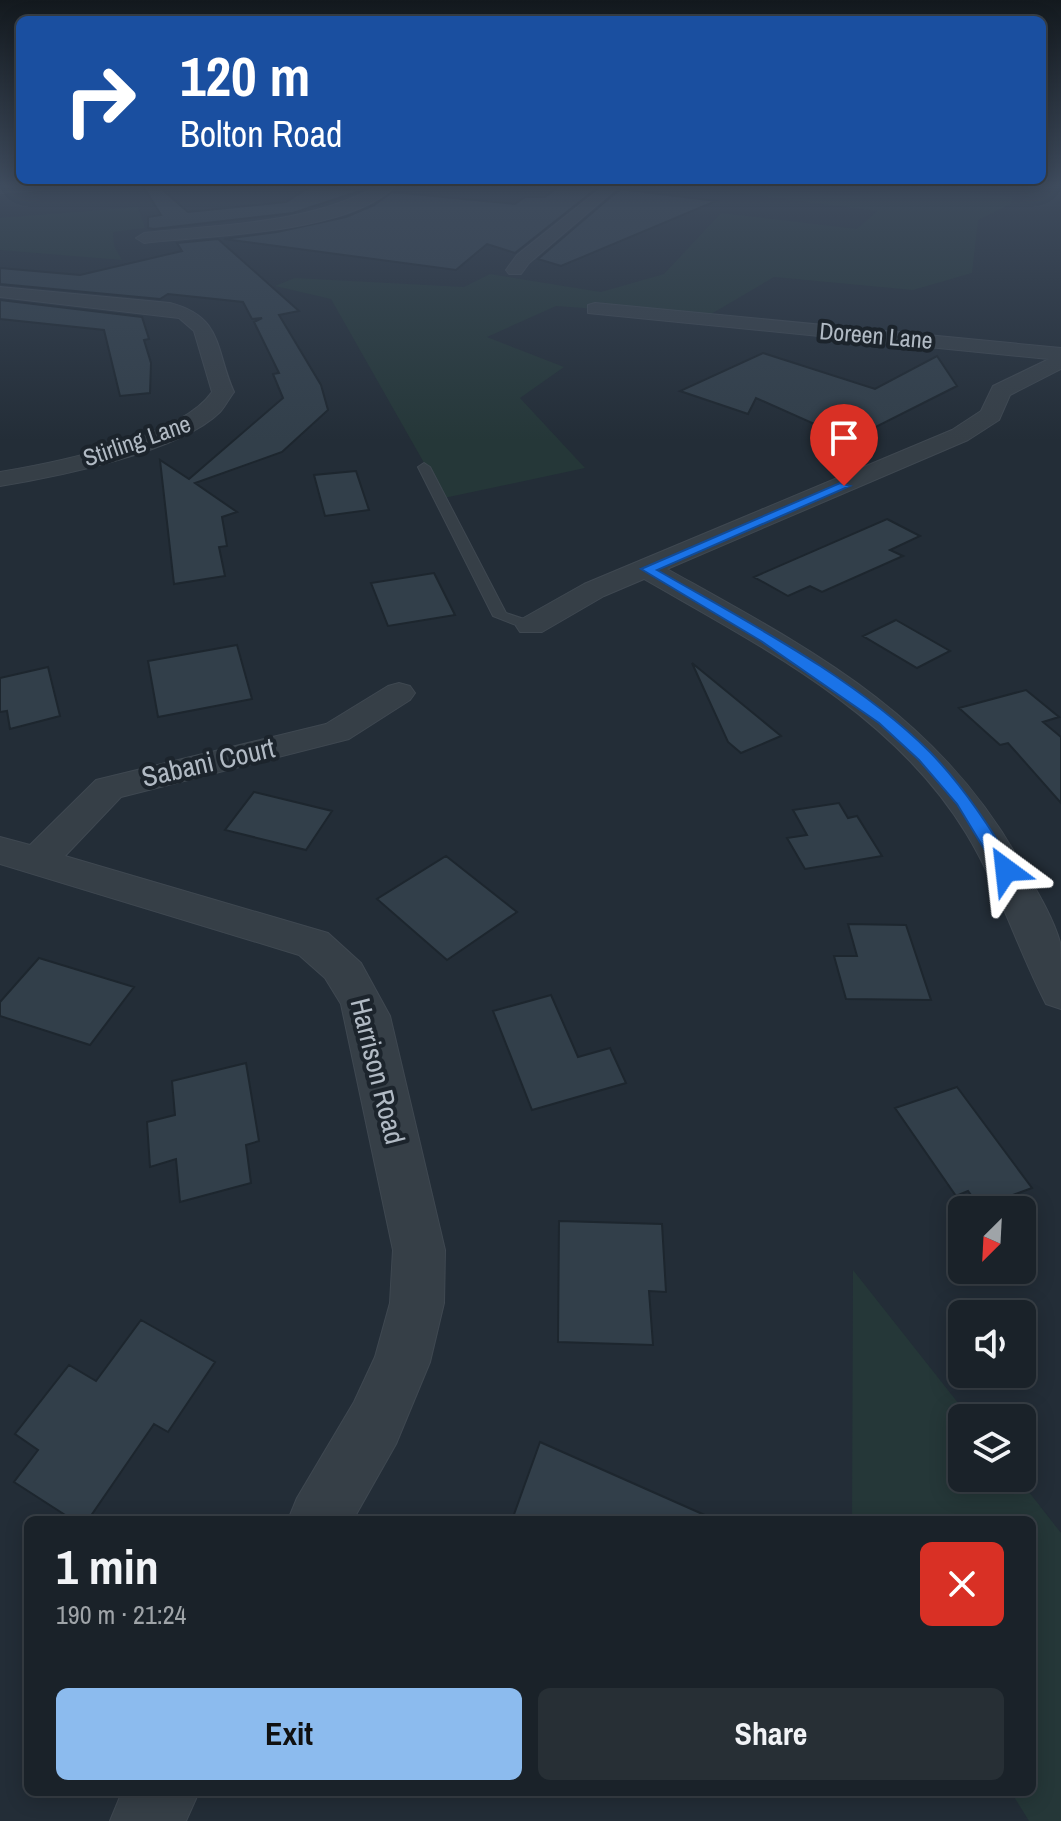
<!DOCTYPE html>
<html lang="en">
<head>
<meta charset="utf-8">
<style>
  :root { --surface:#1a2229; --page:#272f35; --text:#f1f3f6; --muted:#9fa4a8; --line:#383f46; --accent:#8cbbee }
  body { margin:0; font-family:"Archivo Narrow",sans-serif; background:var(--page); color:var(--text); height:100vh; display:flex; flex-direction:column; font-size:30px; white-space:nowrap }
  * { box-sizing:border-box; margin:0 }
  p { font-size:26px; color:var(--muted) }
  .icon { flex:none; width:44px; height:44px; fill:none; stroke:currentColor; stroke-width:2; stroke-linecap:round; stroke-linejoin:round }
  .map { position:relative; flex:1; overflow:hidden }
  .details { position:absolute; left:24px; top:1516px; width:1012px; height:280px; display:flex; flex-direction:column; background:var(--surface); border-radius:12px; box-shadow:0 4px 20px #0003,0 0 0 2px var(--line) }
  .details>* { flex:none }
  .banner { position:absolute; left:16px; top:16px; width:1030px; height:168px; border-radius:12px; box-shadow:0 4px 20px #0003,0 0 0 2px var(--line); background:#1a4fa0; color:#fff; overflow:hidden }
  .needle { width:52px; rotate:204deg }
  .fabs { position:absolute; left:948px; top:1196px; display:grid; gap:16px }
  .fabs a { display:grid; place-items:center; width:88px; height:88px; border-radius:12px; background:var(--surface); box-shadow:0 4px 20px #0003,0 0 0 2px var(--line); font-size:40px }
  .pin { position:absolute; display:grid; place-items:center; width:68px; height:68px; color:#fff; margin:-82px -34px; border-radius:50% 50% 50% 0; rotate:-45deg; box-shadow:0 0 8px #0007 }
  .pin .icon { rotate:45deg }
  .me { position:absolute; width:88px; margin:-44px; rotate:330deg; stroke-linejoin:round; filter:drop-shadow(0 0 6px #0008) }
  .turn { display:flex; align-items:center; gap:28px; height:168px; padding:0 32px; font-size:36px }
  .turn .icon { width:104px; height:104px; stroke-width:2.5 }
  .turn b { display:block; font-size:56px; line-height:68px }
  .round { display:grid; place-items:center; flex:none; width:84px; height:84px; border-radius:12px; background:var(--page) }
  .head { display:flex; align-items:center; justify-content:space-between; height:136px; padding:0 32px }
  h1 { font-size:48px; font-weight:700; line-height:60px }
  .cta { display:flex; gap:16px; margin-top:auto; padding:16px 32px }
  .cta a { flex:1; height:92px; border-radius:12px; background:var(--accent); color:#111; font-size:32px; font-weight:700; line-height:92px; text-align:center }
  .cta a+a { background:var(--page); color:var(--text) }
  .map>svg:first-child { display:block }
  .green { fill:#253738 }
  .building { fill:#323f4a; stroke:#1d262e; stroke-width:2 }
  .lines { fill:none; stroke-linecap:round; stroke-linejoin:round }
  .service-casing { stroke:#3f4851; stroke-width:2 }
  .minor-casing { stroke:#3f4851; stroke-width:2 }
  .service { fill:#363f47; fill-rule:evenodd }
  .minor { fill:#363f47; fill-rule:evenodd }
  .route { fill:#1a73e8; stroke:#114b97; stroke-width:2 }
  .labels { text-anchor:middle; stroke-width:8; stroke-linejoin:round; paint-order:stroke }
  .far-street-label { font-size:24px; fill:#b1bac4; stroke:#1c242c }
  .street-label { font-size:28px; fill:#b1bac4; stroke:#1c242c }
</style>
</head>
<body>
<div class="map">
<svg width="1061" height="1821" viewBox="0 0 1061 1821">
  <rect width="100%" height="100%" fill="#232d37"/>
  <path class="green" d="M735 186 845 196 921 187 1012 197 1011 204 978 220 972 273 913 290 774 277 706 317 556 306 487 337 564 367 520 398 585 468 444 498 331 299 275 286 295 278 464 287 490 274 601 292 664 274 721 213 857 229 877 211 728 192Z
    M138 207 145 228 113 232 114 246 122 260 0 250V218Z
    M853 1270 970 1418H962V1478H1018L1061 1533V1821H1029L1011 1792H1032V1520H852Z"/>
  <path class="building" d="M143 186H158L188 212 286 202 311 186 363 190 293 213 154 229 148 228V217L161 215Z
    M559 186 597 188 515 253 487 244 456 270 224 239 277 232 346 217 374 205 392 192 515 204 525 197H545Z
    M620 189 716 201 561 266 538 259Z
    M218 239 299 311 279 315 321 385 328 410 282 452 195 483 237 512 222 517 227 546 219 547 225 576 174 584 160 460 189 479 283 398 273 374 279 373 254 322 262 318 252 319 243 302 168 294 160 299 0 284V268L80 275 182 251 177 243Z
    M0 300 142 317 149 339 144 340 151 363 150 393 120 396 104 330 0 319Z
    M763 353 875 389 937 356 957 386 850 440 756 398 748 414 680 391Z
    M356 471 369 510 325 516 314 475Z
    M887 519 920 536 890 550 903 556 822 592 810 586 788 596 754 577Z
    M434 573 455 615 388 626 371 583Z
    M896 620 950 651 917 668 863 636Z
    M237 645 252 699 158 717 148 661Z
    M692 663 781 736 741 753 728 742Z
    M48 667 60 716 10 729 7 711 0 712V678Z
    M1026 690 1059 717 1043 722 1061 737V803L1008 743 1000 745 959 708Z
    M254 792 332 811 306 850 225 830Z
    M839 803 848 818 857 816 882 856 805 869 787 838 807 835 793 810Z
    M446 856 517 912 447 960 377 899Z
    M848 924 906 925 931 1000 846 999 834 956H857Z
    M39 958 134 987 90 1045 0 1016V1002Z
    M551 995 578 1057 610 1048 626 1083 532 1110 493 1011Z
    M246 1063 259 1141 246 1145 251 1183 180 1202 176 1159 150 1167 147 1122 175 1115 172 1081Z
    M957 1087 1032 1188 980 1207 968 1191 956 1196 895 1108Z
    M559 1221 662 1224 666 1292 649 1291 653 1345 558 1342Z
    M141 1320 215 1362 168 1432 154 1424 88 1520H73L14 1482 38 1450 15 1434 69 1365 96 1381Z
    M540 1442 716 1520H512Z"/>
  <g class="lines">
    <g class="service-casing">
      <path id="service" d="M424 463 430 467 506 613 536 623V629H526L493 616 418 467Z"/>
    </g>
    <g class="minor-casing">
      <path id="minor" d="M0 186H48L41 190 0 193Z
        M378 186H395C347 234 211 235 144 243L136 238 144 233C224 224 306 225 378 186Z
        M604 186H619L529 263 521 274H509L506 270 517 255Z
        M0 287 170 303C224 317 215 350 234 392 229 398 225 407 220 412 180 452 56 477 0 486V472C54 463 180 438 212 392L194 331 179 318 0 297Z
        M595 303 1061 348V369L1010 395 999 420 968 440 667 569C810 649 935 712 1019 860 1033 885 1052 914 1060 942 1061 961 1061 989 1061 1009L1046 1004C1017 948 999 887 966 833 893 713 762 647 644 579L604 596 542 632H520L516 626 520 620 584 584 952 430 981 411 993 386 1049 359 588 313V305Z
        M399 683 410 686 415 693 410 700 349 739 121 797 65 856 328 933 361 963 390 1016 445 1250 444 1303 430 1362 396 1444 353 1520H288L297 1498 354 1402 375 1357 390 1303 393 1250 341 1004 325 978 299 955 0 864V837L30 845 96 780 326 724 388 686Z
        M122 1792H199L186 1821H110Z"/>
    </g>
    <use href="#service" class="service"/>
    <use href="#minor" class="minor"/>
  </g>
  <linearGradient id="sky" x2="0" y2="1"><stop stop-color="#13191e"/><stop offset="0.42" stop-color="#3f4c5e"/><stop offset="1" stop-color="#3f4c5e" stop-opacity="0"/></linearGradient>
  <rect width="1061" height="441" fill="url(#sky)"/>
  <path class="route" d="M840 483 850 486 657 570C749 623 854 677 930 752 964 787 991 828 1015 870L1013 875H1000L957 804 919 760 879 723 761 641 641 569Z"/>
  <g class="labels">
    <g class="far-street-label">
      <text transform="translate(876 336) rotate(5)" y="8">Doreen Lane</text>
      <text transform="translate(137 441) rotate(-19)" y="8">Stirling Lane</text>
    </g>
    <g class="street-label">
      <text transform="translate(208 762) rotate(-13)" y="10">Sabani Court</text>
      <text transform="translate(378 1071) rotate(76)" y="10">Harrison Road</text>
    </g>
  </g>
</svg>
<div class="fabs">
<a><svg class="needle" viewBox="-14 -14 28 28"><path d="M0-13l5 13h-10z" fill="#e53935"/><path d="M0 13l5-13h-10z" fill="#9fa4a8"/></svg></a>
<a><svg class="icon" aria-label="sound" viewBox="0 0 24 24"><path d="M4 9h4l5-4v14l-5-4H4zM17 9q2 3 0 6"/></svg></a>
<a><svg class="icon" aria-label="layers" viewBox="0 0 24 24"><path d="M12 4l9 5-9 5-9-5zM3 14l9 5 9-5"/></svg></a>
</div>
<div class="pin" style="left:844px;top:486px;background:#d93025"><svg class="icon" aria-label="arrive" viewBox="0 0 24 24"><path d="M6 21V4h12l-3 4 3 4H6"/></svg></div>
<svg class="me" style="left:1006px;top:870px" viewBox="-20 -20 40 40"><path d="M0-17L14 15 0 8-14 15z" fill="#1a73e8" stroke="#fff" stroke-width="4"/></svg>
<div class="banner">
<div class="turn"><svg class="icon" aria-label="right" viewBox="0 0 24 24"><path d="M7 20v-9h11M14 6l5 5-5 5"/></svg><div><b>120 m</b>Bolton Road</div></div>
</div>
<section class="details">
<div class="head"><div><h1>1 min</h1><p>190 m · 21:24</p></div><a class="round" style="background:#d93025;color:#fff"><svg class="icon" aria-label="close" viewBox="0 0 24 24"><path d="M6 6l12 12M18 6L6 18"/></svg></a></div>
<div class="cta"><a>Exit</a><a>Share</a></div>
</section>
</div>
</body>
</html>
